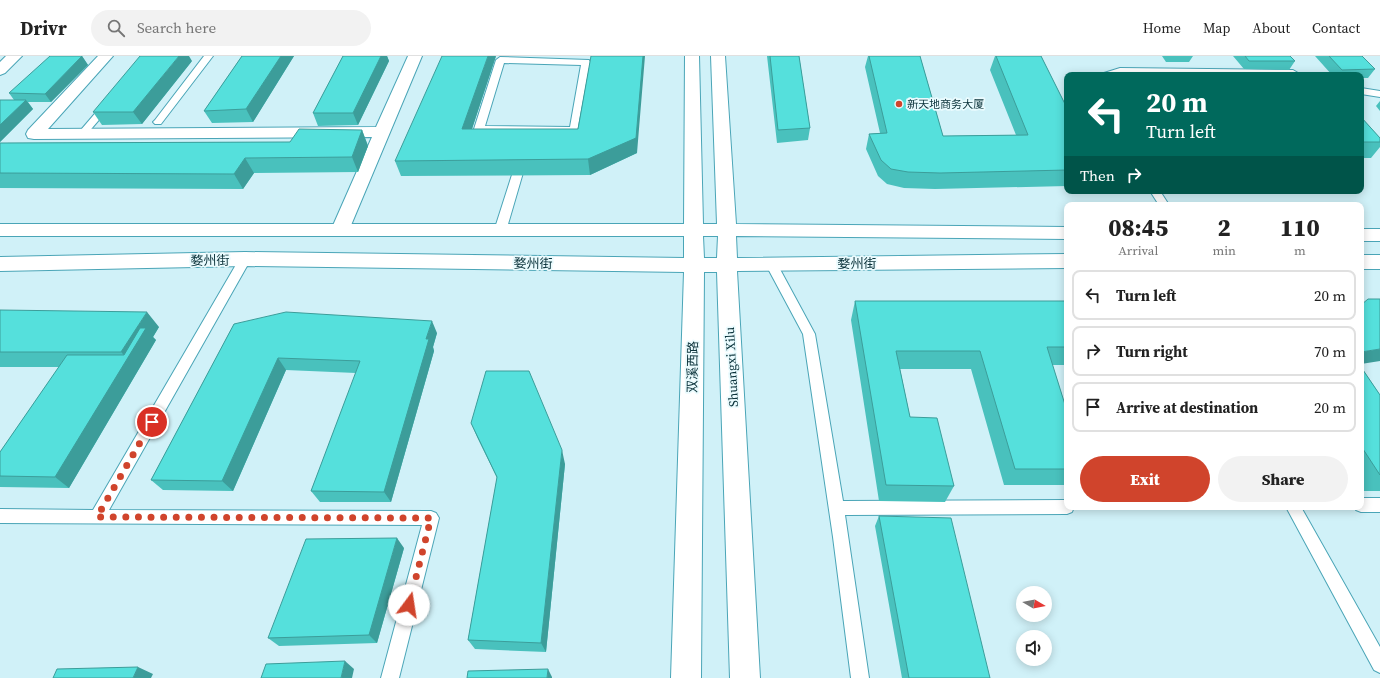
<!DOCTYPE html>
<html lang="en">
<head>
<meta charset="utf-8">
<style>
  :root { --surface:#fff; --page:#f2f2f2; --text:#222; --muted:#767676; --line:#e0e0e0; --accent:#d0442c }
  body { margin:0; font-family:"Source Serif 4","Noto Sans SC",serif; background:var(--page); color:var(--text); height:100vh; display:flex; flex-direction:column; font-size:15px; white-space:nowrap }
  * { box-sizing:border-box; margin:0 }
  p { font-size:13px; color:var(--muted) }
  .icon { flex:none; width:22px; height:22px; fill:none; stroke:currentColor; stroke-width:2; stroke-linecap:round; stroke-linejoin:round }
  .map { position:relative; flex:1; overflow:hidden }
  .side { position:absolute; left:1064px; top:146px; width:300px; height:308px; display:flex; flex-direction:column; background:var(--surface); border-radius:8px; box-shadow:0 2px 10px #0003 }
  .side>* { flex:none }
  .guide { position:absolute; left:1064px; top:16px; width:300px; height:122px; border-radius:8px; box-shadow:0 2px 10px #0003; background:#00695c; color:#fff; overflow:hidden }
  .needle { width:26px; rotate:100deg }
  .tools { position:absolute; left:1016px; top:530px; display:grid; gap:8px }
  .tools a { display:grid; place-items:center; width:36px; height:36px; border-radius:50%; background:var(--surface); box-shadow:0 2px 10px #0003; font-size:20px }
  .pin { position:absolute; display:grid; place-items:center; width:34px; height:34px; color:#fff; margin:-17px; border:2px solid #fff; border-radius:50%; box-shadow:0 1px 4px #0007 }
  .me { position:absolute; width:44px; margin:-22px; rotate:14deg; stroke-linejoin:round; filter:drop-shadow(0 0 3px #0008) }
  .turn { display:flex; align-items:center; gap:14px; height:84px; padding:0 16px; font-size:18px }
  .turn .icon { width:52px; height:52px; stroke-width:2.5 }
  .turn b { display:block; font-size:28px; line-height:34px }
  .then { display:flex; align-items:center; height:38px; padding:0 16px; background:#0003; gap:8px; font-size:15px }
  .eta { display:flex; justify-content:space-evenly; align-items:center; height:68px; text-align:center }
  .eta b { font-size:24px; font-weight:800; line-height:28px }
  .cta { display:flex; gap:8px; margin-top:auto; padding:8px 16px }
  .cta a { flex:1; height:46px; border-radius:24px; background:var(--accent); color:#fff; font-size:16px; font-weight:800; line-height:46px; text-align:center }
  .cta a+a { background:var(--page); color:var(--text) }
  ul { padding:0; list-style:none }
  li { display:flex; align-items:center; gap:12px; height:50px; margin:0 8px 6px; padding:0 8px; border:2px solid var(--line); border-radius:8px }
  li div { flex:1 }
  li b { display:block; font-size:15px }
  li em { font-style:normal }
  header { display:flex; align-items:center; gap:24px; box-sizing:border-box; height:56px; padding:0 20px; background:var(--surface); border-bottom:1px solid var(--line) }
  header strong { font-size:19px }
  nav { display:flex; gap:22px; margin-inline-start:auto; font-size:14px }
  .search { width:280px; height:36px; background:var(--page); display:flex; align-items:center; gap:10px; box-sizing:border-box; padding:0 14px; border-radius:22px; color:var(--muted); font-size:15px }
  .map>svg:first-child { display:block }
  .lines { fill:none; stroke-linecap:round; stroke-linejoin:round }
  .lane-casing { stroke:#4aa5b7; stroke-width:2 }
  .street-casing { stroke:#4aa5b7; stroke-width:2 }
  .secondary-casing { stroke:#4aa5b7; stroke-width:2 }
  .lane { fill:#fff; fill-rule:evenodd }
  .street { fill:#fff; fill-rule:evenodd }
  .secondary { fill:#fff; fill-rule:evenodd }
  .wall { fill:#49c1bd }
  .shaded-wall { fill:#3c9d9a }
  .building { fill:#55e0dc; stroke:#3c9d9a }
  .route { stroke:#d0442c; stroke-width:7; stroke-dasharray:0 12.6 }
  .poi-dot { fill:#d0442c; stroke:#eafbfe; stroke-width:1.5 }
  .labels { text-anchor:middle; stroke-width:3.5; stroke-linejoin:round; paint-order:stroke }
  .far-poi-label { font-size:11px; fill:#0a323a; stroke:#eafbfe; text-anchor:start }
  .street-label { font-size:13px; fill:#0a323a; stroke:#eafbfe }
</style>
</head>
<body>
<header>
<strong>Drivr</strong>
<div class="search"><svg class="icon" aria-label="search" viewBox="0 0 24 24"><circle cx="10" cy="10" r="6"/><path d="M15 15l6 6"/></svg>Search here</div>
<nav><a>Home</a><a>Map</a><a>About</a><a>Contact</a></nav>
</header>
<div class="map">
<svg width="1380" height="622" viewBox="0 0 1380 622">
  <rect width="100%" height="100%" fill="#d0f1f8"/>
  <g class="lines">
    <g class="lane-casing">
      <path id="lane" d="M204 0H213L161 68H155L153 66 155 64Z
        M500 1 589 4 590 6 577 76 476 75 474 73 496 4ZM504 7 581 9 570 71 485 70Z
        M1120 12 1293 14 1298 17 1296 19 1121 18 1102 19 1104 17Z
        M1361 32 1380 35V41L1361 38Z
        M107 46 110 47 112 49 110 51 86 79H80L78 77 80 75 104 47Z
        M522 100 527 103 506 175 504 178H496L494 175 517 103Z
        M1150 135H1160L1169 149H1159Z
        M245 199 249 200 251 203 109 454 431 455 436 457 439 462 399 622H381L422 469 0 467V453L93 454 241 200Z
        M771 203 775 204 815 278 843 445 1067 444V451H1074L1072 456 1067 458 845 459 869 622H851L833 481 803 278 765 207 767 204Z
        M1361 442H1380V456H1361L1356 454 1354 451H1361Z
        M1286 451H1301L1380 591V617L1374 614Z"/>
    </g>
    <g class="street-casing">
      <path id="street" d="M98 0H113L48 73 376 71 408 0H422L349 174 347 178 340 180 333 178 331 174 372 81 34 83 28 82 26 78 28 74Z"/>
    </g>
    <g class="secondary-casing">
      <path id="secondary" d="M6 0H22L5 17 0 19V6Z
        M685 0H699L703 168H717L711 0H725L736 168 1067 171V183L736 180 737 202 1067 198V212L737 215 760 622H730L717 216H704L701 622H671L684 216 245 210 0 215V201L245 196 684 202V180H0V168H684ZM703 180H718L717 202H704Z
        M1361 173H1380V185H1361Z
        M1361 199H1380V213H1361Z"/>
    </g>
    <use href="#lane" class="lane"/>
    <use href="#street" class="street"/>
    <use href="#secondary" class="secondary"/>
  </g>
  <path class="wall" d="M82 0 88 9 51 46H28L33 53 0 86V44H14L9 37Z
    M242 0H294L253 66 212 67 204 55Z
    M343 0H387L389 5 358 69 318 70 313 57Z
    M496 0 472 73 637 97 590 119 401 120 395 105Z
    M767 0H799L810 72 808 84 777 87Z
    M868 0H920L943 80 1016 79 990 14 995 0H1041L1067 52V130L935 133 904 132 887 128 878 120 866 93 869 78 880 77 865 11Z
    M1162 0H1193L1189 6H1166Z
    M1233 0H1290L1295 5 1289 14 1244 13Z
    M1315 0H1362L1375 13 1368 22H1361V19H1332Z
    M192 5 142 68 102 69 93 56Z
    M1380 45V55L1376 50Z
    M1361 61 1380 82V91L1371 102H1361Z
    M362 74 368 90 358 116 254 117 243 133 0 132V87L290 86Z
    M855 245H1067V309H1052L1067 355V429H1004L971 313H900L910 361 954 430 945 446 879 445 851 264Z
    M0 254 159 271 153 281 156 284 69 432 0 431V396L59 311H0Z
    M234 268 437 277 433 291 434 295 391 446H320L311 435 356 317 286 314 233 435 163 434 151 424Z
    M1361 311 1380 339V435H1361Z
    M471 367 565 408 546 596 475 593 468 584 497 422 477 381Z
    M879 460 990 622H902L875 470Z
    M404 492 377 587 279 590 268 582Z"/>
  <path class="shaded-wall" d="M82 0 88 9 51 46 45 38Z
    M179 0H189L192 5 142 68 133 56Z
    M281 0H294L253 66 246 53Z
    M381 0H387L389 5 358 69 353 57Z
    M488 0H496L467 88 462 73Z
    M643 0H645L637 97 590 119 588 103Z
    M26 44 33 53 0 86V69Z
    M362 74 368 90 358 116 352 101Z
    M245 102 254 117 243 133 234 118Z
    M147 256 159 271 153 281 156 284 69 432 55 421 127 302 121 296Z
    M432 265 437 277 433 291 434 295 391 446 384 436 426 283Z
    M1380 293V305L1361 308V296Z
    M278 302 286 314 233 435 222 425Z
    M562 394 565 408 546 596 541 587Z
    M397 482 404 492 377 587 369 579Z
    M345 605 354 613 352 622H341Z
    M138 611 153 618 151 622H133Z
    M548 613 552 621V622H547Z"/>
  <path class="building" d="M50 0H82L45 38 9 37Z
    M140 0H179L133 56H93Z
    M242 0H281L246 53 204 55Z
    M343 0H381L353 57H313Z
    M442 0H488L462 73H578L591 0H643L636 82 588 103 395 105Z
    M770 0H799L810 72 778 74Z
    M869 0H920L943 80 1028 79 996 0H1041L1067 52V114L940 117 908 116 891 113 881 104 869 78 887 77Z
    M1245 0H1290L1295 5H1249Z
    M1329 0H1362L1375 13 1342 14Z
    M0 44H26L0 69Z
    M1361 61 1380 82V86H1361Z
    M299 73 362 74 352 101 245 102 234 118 0 117V87L290 86Z
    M1368 243H1380V293L1361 296V249Z
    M855 245H1067V291H1047L1067 355V413H1015L980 295H896L910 361 937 362 954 430 886 429Z
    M0 254 147 256 121 296H0Z
    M286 256 432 265 426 283H429L384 436 311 435 360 305 278 302 222 425 151 424 234 268Z
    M140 272H146L55 421 0 420V396L67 299H124Z
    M1361 311 1380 339V419L1361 390Z
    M486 315H529L562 394 541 587 468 584 497 421 471 367Z
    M879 460 951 462 990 622H909Z
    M397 482 369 579 268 582 306 483Z
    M345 605 341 622H261L266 608Z
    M138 611 133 622H53L57 613Z
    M548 613 547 622H467L468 615Z"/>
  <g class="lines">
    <path class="route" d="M152 366 97 461 431 462 409 549"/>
  </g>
  <circle class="poi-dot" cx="899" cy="48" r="4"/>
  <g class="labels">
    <g class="far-poi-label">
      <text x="907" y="52">新天地商务大厦</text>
    </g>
    <g class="street-label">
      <text transform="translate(210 204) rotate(-1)" y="5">婺州街</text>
      <text transform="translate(533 207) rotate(1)" y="5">婺州街</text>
      <text x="857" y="212">婺州街</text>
      <text transform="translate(692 311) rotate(-89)" y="5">双溪西路</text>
      <text transform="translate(731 311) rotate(-93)" y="5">Shuangxi Xilu</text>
    </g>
  </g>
</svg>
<div class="tools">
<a><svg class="needle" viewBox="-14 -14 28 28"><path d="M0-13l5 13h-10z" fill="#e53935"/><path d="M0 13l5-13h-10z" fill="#767676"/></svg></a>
<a><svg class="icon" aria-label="sound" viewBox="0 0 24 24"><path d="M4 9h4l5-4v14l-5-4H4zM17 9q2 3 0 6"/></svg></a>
</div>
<div class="pin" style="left:152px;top:366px;background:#d93025"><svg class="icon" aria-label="arrive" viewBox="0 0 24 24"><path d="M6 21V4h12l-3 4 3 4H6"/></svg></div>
<svg class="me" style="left:409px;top:549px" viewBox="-20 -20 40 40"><circle r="19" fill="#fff"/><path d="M0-13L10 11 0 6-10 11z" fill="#d0442c"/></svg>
<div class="guide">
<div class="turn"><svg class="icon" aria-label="left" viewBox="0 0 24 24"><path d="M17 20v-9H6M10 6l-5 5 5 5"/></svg><div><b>20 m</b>Turn left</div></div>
<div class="then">Then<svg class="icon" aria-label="right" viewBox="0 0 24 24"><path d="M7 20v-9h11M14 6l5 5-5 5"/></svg></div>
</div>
<section class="side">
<div class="eta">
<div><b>08:45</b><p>Arrival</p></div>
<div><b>2</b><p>min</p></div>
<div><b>110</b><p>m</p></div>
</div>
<ul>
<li><svg class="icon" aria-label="left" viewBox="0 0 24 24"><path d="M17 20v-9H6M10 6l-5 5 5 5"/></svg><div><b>Turn left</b></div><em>20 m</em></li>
<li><svg class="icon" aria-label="right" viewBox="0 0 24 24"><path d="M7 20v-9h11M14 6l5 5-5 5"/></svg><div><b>Turn right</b></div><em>70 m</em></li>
<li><svg class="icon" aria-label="arrive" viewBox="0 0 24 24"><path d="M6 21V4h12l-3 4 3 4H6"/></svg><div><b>Arrive at destination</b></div><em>20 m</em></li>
</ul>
<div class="cta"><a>Exit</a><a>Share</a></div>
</section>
</div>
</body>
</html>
